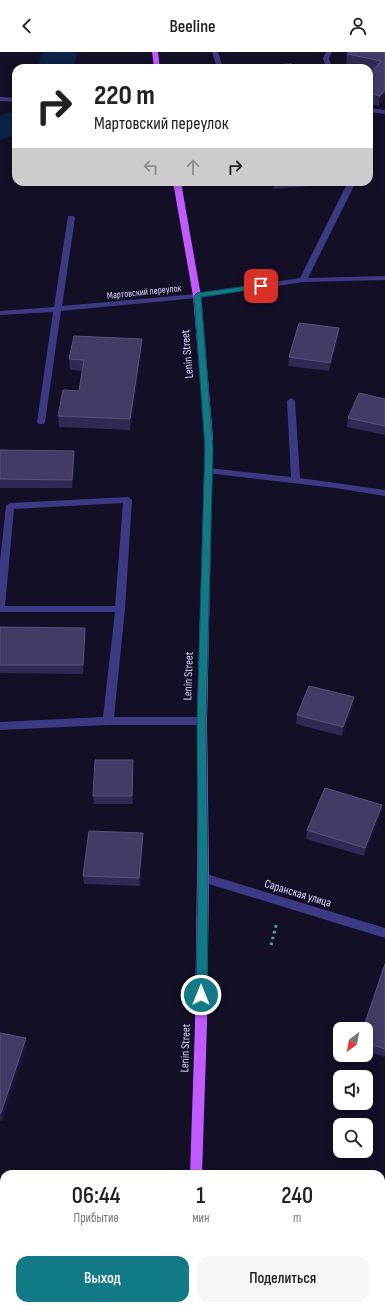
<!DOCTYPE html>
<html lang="ru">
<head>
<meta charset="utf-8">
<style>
  :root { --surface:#fff; --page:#f6f6f6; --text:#202124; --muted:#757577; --accent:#127987 }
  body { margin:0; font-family:"Sofia Sans Condensed",sans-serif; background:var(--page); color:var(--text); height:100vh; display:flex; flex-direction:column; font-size:15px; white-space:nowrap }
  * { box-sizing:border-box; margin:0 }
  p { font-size:13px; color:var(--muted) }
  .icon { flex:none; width:22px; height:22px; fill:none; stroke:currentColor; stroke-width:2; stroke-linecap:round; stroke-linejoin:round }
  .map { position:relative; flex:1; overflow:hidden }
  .details { position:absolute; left:0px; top:1118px; width:385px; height:140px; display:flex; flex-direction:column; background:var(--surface); border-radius:12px 12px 0 0; box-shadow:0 2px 10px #0003 }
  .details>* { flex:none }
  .hud { position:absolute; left:12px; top:12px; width:361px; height:122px; border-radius:12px; box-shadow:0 2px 10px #0003; background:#fff; color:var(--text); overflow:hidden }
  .needle { width:26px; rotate:212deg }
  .fabs { position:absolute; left:333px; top:970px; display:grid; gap:8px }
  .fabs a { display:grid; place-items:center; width:40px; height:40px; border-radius:8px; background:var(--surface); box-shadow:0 2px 10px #0003; font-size:20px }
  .pin { position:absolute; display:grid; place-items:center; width:34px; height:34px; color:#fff; margin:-17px; border-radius:8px; box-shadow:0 2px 6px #0006 }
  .me { position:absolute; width:44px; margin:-22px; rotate:0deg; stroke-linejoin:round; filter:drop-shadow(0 0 3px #0008) }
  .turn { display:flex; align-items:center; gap:14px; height:84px; padding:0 16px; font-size:18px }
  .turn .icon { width:52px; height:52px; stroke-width:2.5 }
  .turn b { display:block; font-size:28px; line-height:34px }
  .lanes { display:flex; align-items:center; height:38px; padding:0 16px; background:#0003; justify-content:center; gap:20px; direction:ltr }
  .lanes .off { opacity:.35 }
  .eta { display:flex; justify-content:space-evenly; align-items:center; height:68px; text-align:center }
  .eta b { font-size:24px; font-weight:600; line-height:28px }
  .cta { display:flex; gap:8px; margin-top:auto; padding:8px 16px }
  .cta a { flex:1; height:46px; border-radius:12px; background:var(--accent); color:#fff; font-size:16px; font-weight:600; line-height:46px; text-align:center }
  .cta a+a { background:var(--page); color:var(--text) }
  header { display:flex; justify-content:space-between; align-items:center; height:52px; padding:0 16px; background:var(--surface); font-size:18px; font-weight:600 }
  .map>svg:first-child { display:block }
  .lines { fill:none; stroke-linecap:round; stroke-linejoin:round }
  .river { fill:#0c2248; fill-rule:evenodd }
  .path { stroke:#2fb8b0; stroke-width:3; stroke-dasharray:2.5 3.5; stroke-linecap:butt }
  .minor { fill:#3d3a85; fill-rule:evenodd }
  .major { fill:#c25bff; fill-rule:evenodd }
  .wall { fill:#312854 }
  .shaded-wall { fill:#1d163a }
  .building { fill:#433a66; stroke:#5a527e }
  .route { fill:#127987; stroke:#0c4f58 }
  .labels { text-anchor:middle; stroke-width:3.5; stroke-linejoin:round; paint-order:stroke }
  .far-street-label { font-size:10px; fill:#d9d4ff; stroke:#130f26 }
  .street-label { font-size:12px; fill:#d9d4ff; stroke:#130f26 }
</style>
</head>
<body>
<header><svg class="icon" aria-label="back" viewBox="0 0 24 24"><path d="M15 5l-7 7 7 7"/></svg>Beeline<svg class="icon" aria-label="person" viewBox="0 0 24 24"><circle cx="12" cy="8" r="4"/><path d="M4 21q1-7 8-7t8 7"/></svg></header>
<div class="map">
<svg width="385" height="1258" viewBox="0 0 385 1258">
  <rect width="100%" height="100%" fill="#130f26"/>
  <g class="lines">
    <path class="river" d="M42 0H78L73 16H37Z
      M16 59V83L0 88V63Z"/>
    <path class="path" d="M271 893 277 870"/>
    <path class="minor" d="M212 0H218L223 16H217Z
      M326 0H332L329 6 332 16H326L323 6Z
      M0 45 16 46V50L0 49Z
      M369 56 385 58V62L369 60Z
      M348 130H356L308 226 385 224V228L303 230 197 246 61 259 45 370 44 372H38L37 370 53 260 0 263V259L54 255 68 164H74L75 166 62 254 197 242 300 226Z
      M291 346 295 349 300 426 385 438V444L335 436 206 421 205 419 206 417 209 416 291 425 287 349Z
      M128 445 132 448 125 557 114 665H202L206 666 207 669 206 672 202 673H108L0 678V670L103 665 115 560H0V509L6 454 10 451ZM123 451 115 554H5L14 457Z
      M203 821 385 876V886L199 829 197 826 199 823Z"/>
    <path class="major" d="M152 0H158L160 16H154Z
      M173 130H181L201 244 213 386 207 669 209 826 207 972 202 1122H190L195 972 197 826V669L205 386 193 244Z
      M186 1254H200V1258H186Z"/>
  </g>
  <path class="wall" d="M385 0 379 54 369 52V23L373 18 369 17V16H365L346 12 347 2Z
    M272 130H335V132L274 137Z
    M339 284 329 319 288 314 289 305Z
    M142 297 130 378 59 375 58 364 79 339 82 319 70 318 69 307Z
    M385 347V383L347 375 348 366Z
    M0 398 75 407 72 436H0Z
    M0 575 86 585 83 622 0 621Z
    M354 645 353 654 342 684 296 672 297 663Z
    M133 716V752H94L93 744Z
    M382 753 381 762 364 804 306 787 307 778Z
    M143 790 140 834 84 832 83 824Z
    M385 912V1005L366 999V977Z
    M0 981 27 994 2 1069 0 1068Z"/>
  <path class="shaded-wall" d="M385 38V47L379 54 380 44Z
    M339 276V284L329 319 330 311Z
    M142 287V297L130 378V367Z
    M74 399 75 407 72 436V428Z
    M85 576 86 585 83 622V613Z
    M354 645 353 654 342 684 343 675Z
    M133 708V752L132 744Z
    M382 753 381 762 364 804 365 796Z
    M143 781V790L140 834 139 826Z
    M26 986 27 994 2 1069 1 1061Z
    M85 1254H87L86 1258H84Z"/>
  <path class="building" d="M349 0H385V38L380 44 369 41V23L381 9 347 2Z
    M292 12 294 16H256V14Z
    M299 271 339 276 330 311 289 305Z
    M74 284 142 287 130 367 58 364 63 338 79 339 84 308 69 307Z
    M359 341 385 347V374L348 366Z
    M0 398 74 399 72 428 0 427Z
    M0 575 85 576 83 613H0Z
    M309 634 354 645 343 675 297 663Z
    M95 708H133L132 744H93Z
    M325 736 382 753 365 796 307 778Z
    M89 779 143 781 139 826 83 824Z
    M385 912V997L366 991V977H363Z
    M0 981 26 986 1 1061H0Z
    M1 1238H4V1254H85L84 1258H0V1242Z"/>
  <path class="route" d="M261 232 265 234 264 236 201 245 213 397 206 669 208 826 207 943 205 947 201 948 198 947 196 943 198 826 197 669 205 397 194 244 197 241Z"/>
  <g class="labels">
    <g class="far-street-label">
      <text transform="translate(144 239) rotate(-6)" y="4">Мартовский переулок</text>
    </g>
    <g class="street-label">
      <text transform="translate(187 302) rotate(-95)" y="4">Lenin Street</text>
      <text transform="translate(188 624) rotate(-88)" y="4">Lenin Street</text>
      <text transform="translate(298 841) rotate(17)" y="4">Саранская улица</text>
      <text transform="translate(185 996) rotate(-88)" y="4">Lenin Street</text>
    </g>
  </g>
</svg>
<div class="fabs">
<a><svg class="needle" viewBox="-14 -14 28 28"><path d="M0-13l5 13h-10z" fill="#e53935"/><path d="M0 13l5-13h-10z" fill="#757577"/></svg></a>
<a><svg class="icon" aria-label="sound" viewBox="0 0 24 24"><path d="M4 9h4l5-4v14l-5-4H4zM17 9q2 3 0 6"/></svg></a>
<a><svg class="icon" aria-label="search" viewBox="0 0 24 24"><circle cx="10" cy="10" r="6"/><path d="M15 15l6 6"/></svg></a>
</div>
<div class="pin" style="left:261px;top:234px;background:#d93025"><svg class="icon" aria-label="arrive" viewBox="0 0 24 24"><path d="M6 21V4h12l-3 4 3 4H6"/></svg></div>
<svg class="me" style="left:201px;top:943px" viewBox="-20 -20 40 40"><circle r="17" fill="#127987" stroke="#fff" stroke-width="3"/><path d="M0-11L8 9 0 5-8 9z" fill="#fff"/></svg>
<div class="hud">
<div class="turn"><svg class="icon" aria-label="right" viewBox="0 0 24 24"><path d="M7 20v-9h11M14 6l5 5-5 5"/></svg><div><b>220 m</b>Мартовский переулок</div></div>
<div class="lanes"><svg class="icon off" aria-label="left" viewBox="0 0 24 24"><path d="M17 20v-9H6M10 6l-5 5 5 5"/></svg><svg class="icon off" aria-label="ahead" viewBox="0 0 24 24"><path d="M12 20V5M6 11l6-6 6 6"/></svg><svg class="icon" aria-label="right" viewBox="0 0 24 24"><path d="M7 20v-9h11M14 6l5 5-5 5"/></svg></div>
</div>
<section class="details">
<div class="eta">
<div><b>06:44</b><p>Прибытие</p></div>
<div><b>1</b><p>мин</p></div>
<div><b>240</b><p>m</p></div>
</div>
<div class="cta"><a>Выход</a><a>Поделиться</a></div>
</section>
</div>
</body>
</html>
